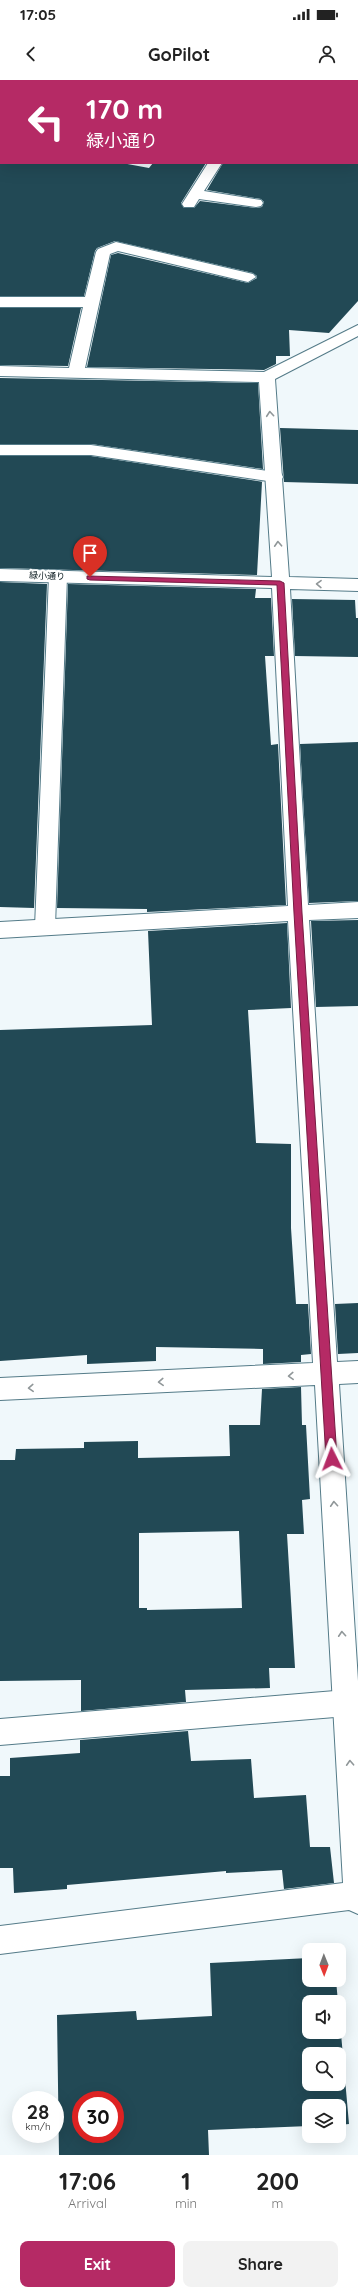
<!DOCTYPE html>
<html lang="en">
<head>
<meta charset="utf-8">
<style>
  :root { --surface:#fff; --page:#f2f2f2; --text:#222; --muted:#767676; --accent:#b52a65 }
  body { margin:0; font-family:Quicksand,"Noto Sans JP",sans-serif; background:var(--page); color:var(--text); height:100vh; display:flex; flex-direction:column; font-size:15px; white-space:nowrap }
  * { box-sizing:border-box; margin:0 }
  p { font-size:13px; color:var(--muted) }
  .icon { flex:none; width:22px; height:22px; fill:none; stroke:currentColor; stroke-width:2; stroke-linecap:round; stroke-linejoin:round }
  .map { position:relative; height:2075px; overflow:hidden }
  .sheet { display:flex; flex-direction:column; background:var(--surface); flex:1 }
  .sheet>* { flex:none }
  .hud { position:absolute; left:0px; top:0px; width:358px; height:84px; box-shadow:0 4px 16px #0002; background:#b52a65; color:#fff; overflow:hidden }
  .needle { width:26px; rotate:179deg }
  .tools { position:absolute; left:302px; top:1863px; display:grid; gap:8px }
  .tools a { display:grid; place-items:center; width:44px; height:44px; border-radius:8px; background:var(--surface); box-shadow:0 4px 16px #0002; font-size:20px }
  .speed { position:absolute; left:12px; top:2011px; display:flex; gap:8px; font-size:20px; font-weight:700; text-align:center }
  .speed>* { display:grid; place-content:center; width:52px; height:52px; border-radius:50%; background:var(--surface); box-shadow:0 4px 16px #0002; line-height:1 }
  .speed small { font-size:10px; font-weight:400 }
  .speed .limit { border:6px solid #d22; background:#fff; color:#111 }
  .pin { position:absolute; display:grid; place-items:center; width:34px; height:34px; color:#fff; margin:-41px -17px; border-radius:50% 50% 50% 0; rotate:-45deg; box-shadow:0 0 4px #0007 }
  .pin .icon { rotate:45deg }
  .me { position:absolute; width:44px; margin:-22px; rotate:357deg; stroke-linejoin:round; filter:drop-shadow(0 0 3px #0008) }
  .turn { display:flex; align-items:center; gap:14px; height:84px; padding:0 20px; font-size:18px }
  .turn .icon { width:52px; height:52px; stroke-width:2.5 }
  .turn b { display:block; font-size:28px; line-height:34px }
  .eta { display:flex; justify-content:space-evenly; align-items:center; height:68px; text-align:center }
  .eta b { font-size:24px; font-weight:700; line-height:28px }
  .primary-button { display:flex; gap:8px; margin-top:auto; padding:8px 20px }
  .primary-button a { flex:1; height:46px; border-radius:8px; background:var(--accent); color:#fff; font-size:16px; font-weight:700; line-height:46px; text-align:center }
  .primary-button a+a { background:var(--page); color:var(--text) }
  .status { display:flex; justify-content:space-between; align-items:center; height:28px; padding:0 20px; background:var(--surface); direction:ltr }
  .status svg { height:11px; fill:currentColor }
  header { display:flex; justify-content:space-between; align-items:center; height:52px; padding:0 20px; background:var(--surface); font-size:18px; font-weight:700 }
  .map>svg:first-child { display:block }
  .building { fill:#224955; fill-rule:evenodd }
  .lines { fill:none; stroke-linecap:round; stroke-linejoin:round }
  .service-casing { stroke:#547b88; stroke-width:2 }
  .minor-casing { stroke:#547b88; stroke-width:2 }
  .tertiary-casing { stroke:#547b88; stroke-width:2 }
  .service { fill:#fff; fill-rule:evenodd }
  .minor { fill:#fff; fill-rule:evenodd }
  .tertiary { fill:#fff; fill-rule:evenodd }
  .oneway { stroke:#909799 }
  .route { fill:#b52a65; stroke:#761b42 }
  .labels { text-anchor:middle; stroke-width:4; stroke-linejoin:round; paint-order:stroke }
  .far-street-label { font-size:9px; fill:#08181d; stroke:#fff }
</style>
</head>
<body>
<div class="status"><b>17:05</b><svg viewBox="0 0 49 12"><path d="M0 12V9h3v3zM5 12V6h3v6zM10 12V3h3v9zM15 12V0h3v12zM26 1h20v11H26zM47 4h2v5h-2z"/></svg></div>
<header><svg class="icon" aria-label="back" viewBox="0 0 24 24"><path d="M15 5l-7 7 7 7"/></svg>GoPilot<svg class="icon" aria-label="person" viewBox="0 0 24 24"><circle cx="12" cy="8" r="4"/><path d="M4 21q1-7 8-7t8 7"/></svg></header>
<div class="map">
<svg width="358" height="2075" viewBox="0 0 358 2075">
  <rect width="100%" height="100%" fill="#f0f8fb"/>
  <path class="building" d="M0 83H122L149 88 153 83H206L181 123 184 128H194L200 121 256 128 262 127 264 122 261 119 207 110 223 83H358V221L329 253 289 250 290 276H276V284L264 290 87 287 111 175 118 173 248 203 257 198V196L253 193 115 161 97 168 95 171 84 216H0Z
    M0 228H81L68 286 0 285Z
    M0 298 258 303 263 389 91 364H0Z
    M280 348 358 350V404L284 402Z
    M0 376H91L264 402H262L257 495 0 488Z
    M0 502 47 504 34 828 0 827Z
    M68 504 256 509 255 518H271L274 576H265L271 665 278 664 286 825 147 832V829L57 828Z
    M292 519 355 520 356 538H358V577L295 576Z
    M358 662V821L309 823 300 664Z
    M358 840V926L316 927 311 841Z
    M287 843 291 928 248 930 256 1063 291 1064V1148L296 1224H308L311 1274 301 1275V1282L263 1284V1269L156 1267V1281L87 1284V1275L0 1281V950L152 945 148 851Z
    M358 1223V1273L338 1274 335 1224Z
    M301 1307 302 1345H306L310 1419 302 1420 304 1454H287L295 1588H269L270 1608 185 1610 186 1622 81 1631V1600L0 1601V1380H15L16 1369 84 1368V1362L138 1361V1378L230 1376 229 1345H260L262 1309ZM239 1451 242 1528 147 1530V1528H139V1453Z
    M188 1651 191 1681 251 1679 254 1718 306 1715 310 1767H330L334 1803 284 1809 282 1790 226 1793V1791L67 1805V1809L14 1813 13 1788H0V1696H10V1678L80 1673V1660Z
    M309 1878V1900H336L338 1922H309V1952H339V1931L349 2044 339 2045V2026H309V2046L208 2050 209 2075H59L57 1935 136 1931 137 1940 212 1936 210 1883ZM309 1974H339V2004H309ZM81 2020H115V2054H81Z"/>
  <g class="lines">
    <g class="service-casing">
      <path id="service" d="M283 0H297L282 1Z
        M208 83H222L204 111 261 120 263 123 261 126 256 127 199 119 194 127H184L182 124Z
        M0 365H91L275 392 281 393 283 397 281 401 275 402 91 375H0Z
        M58 490 64 492 67 496 55 847 52 852 45 855 38 852 35 847 49 496 52 492Z
        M347 1610 356 1614V1632L347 1636 0 1665V1639Z"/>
    </g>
    <g class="minor-casing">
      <path id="minor" d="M80 0H94L79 1Z
        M116 162 253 194 256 197 248 202 118 171 110 174 85 288 264 292 358 245V256L275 299 289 497 358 499V511L290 509 308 825 358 822V838L309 840 337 1282 358 1281V1303L339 1304 358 1601V1834L349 1830 0 1874V1846L343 1803 315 1305 0 1320V1298L313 1283 288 841 0 858V842L288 826 272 508 0 501V489L272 497 259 302 0 296V286L69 288 83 227H0V217H85L96 172 98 169Z"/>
    </g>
    <g class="tertiary-casing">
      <path id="tertiary" d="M0 10H1V18H0Z
        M357 65H358V73H357Z"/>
    </g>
    <use href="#service" class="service"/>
    <use href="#minor" class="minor"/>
    <use href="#tertiary" class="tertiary"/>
  </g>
  <defs><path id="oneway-chevron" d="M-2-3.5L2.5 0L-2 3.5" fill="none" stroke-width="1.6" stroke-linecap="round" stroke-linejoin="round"/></defs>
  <g class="oneway">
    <use href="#oneway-chevron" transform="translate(270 334) rotate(-95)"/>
    <use href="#oneway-chevron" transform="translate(278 464) rotate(-93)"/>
    <use href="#oneway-chevron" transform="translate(319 504) rotate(-179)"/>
    <use href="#oneway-chevron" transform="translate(291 1296) rotate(177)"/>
    <use href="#oneway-chevron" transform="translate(161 1302) rotate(177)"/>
    <use href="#oneway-chevron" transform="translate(31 1308) rotate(177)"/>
    <use href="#oneway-chevron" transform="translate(334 1424) rotate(-94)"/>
    <use href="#oneway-chevron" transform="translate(342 1554) rotate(-94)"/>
    <use href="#oneway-chevron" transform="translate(350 1683) rotate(-93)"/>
  </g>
  <path class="route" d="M87 496 280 501 284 503 302 833 337 1379 332 1383 326 1379 294 833 277 505 90 500 87 499Z"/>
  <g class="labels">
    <g class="far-street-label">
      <text transform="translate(47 496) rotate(2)" y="3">緑小通り</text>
    </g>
  </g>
</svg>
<div class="tools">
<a><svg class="needle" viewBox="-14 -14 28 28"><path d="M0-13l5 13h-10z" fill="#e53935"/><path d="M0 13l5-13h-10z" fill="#767676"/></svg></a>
<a><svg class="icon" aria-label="sound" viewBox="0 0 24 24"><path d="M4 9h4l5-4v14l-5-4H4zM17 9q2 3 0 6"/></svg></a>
<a><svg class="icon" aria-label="search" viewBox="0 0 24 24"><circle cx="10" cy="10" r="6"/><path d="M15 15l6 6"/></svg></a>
<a><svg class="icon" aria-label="layers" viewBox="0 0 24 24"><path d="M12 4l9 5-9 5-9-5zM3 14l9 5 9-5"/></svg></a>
</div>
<div class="speed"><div>28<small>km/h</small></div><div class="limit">30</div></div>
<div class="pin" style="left:90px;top:497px;background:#d93025"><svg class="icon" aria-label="arrive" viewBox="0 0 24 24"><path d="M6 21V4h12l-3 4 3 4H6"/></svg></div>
<svg class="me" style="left:332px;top:1379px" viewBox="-20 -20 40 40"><path d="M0-17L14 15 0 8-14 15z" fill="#b52a65" stroke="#fff" stroke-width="4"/></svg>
<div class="hud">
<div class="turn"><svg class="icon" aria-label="left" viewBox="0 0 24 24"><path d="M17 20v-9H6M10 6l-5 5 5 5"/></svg><div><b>170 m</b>緑小通り</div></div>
</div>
</div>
<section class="sheet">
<div class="eta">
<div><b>17:06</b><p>Arrival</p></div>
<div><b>1</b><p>min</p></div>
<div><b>200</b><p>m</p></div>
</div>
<div class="primary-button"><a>Exit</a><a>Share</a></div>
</section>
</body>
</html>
